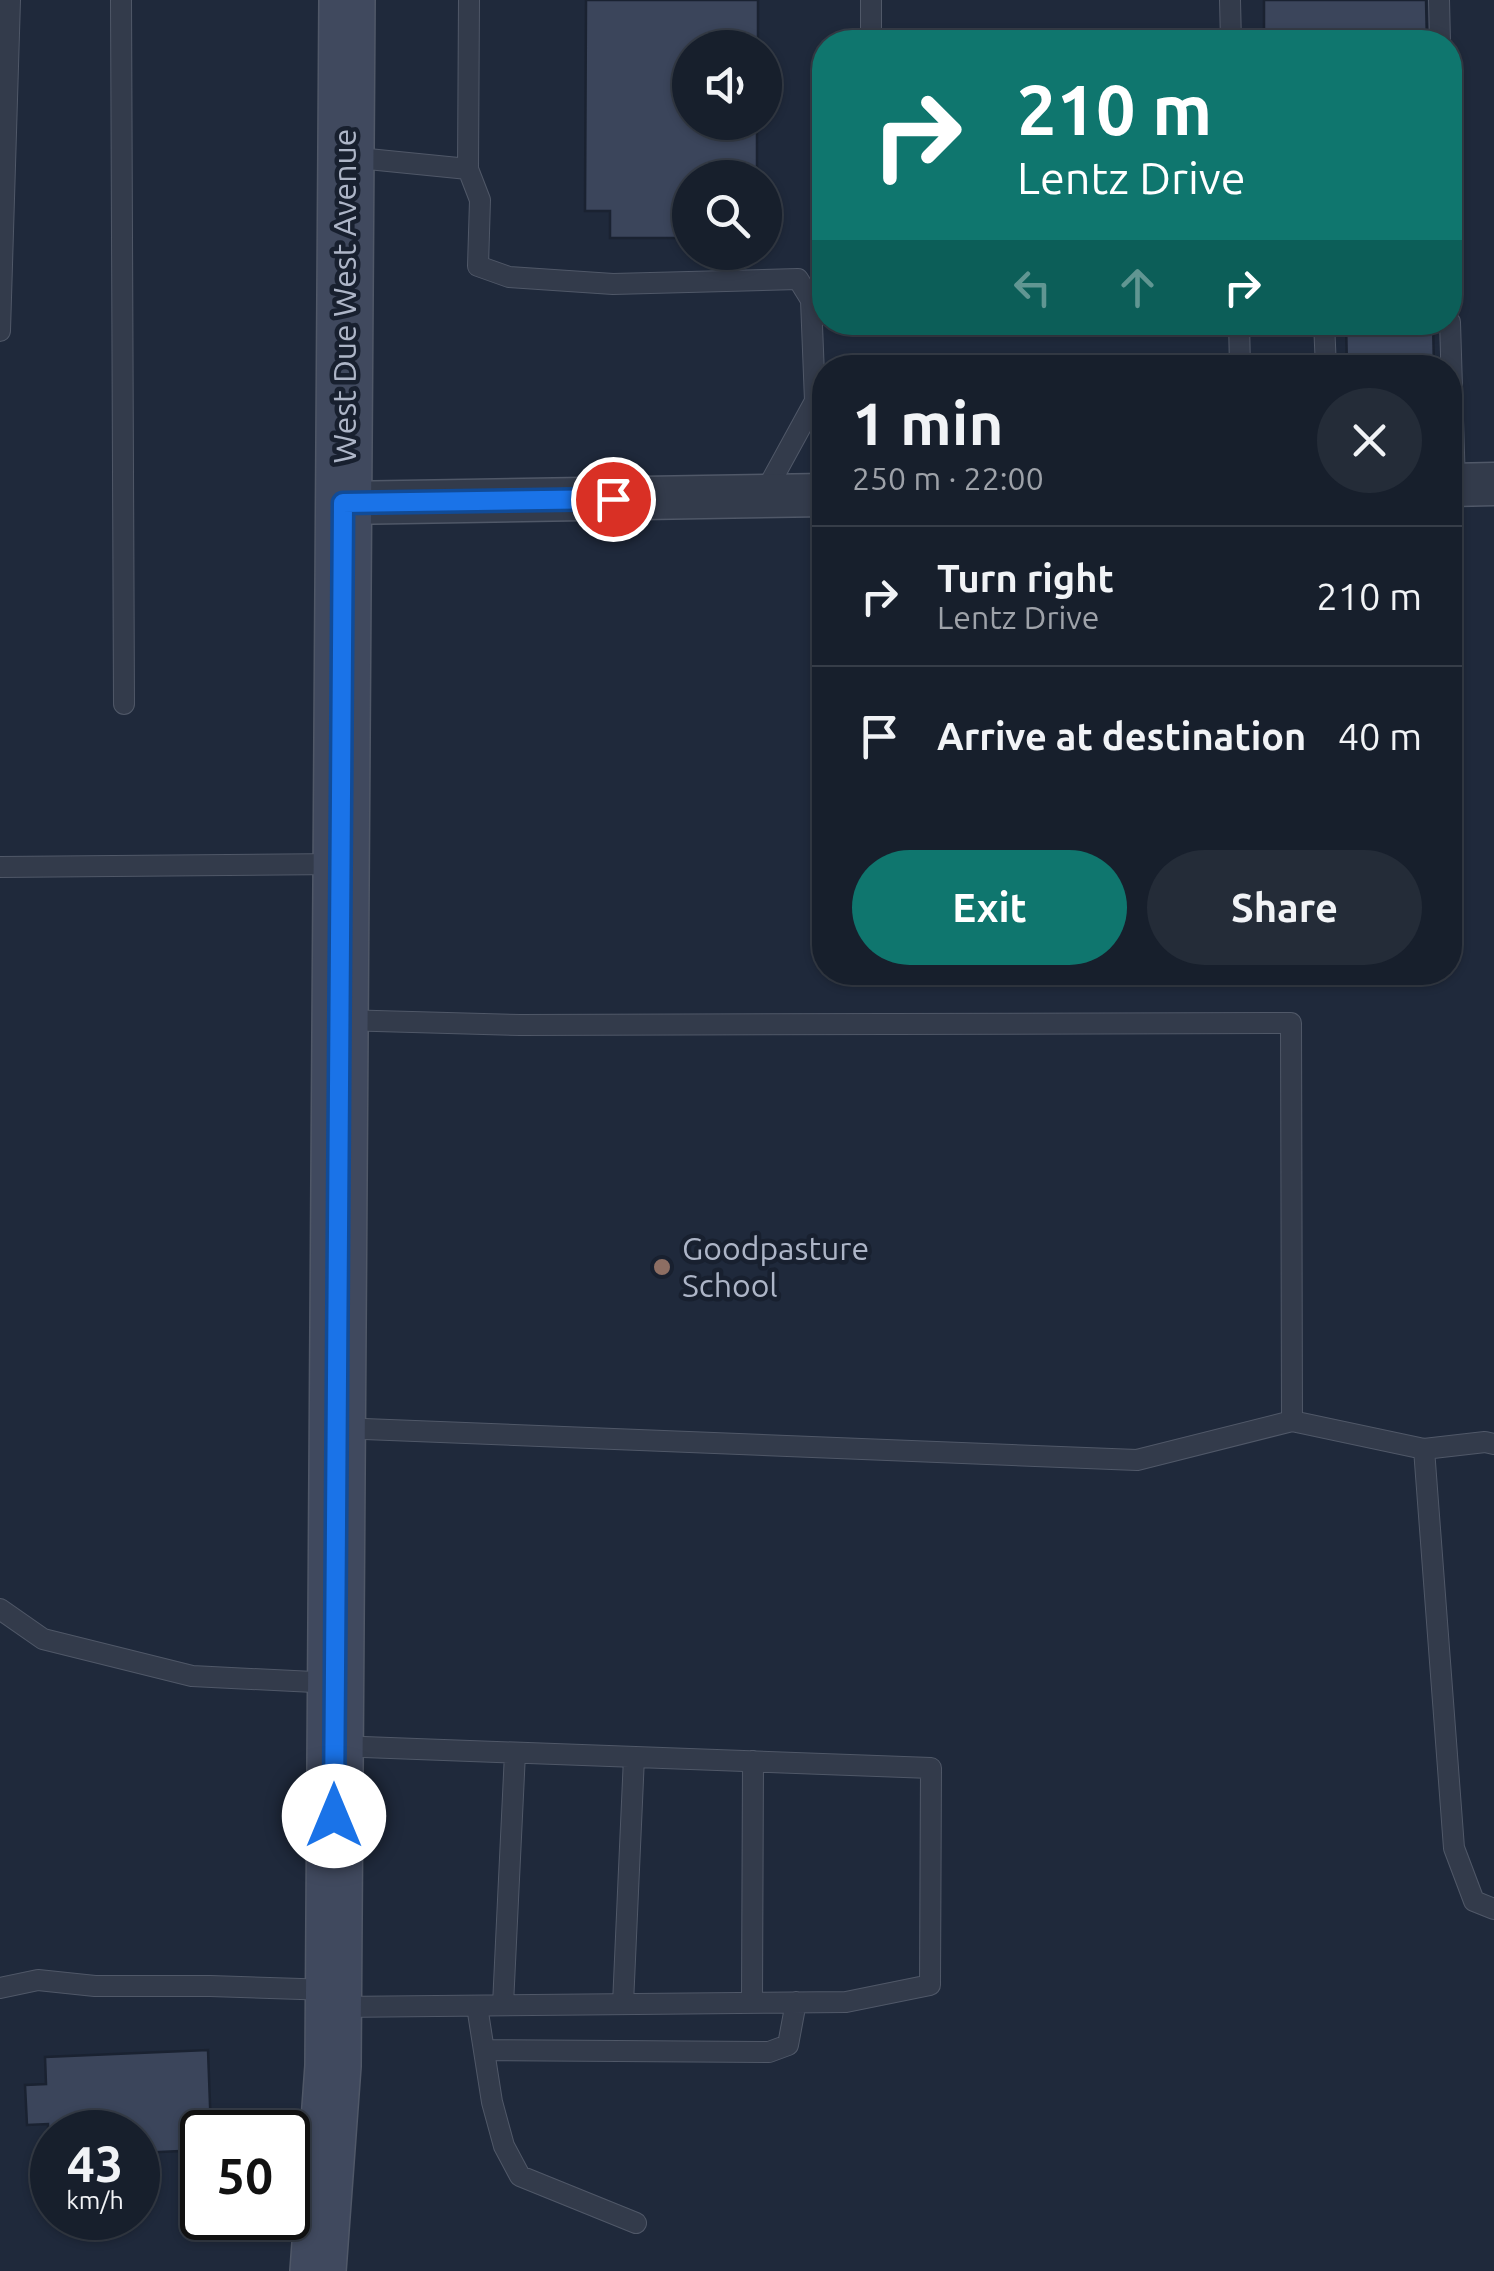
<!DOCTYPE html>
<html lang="en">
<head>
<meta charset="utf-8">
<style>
  :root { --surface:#171f2c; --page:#242c38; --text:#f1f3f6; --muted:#9ea2a9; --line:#363d48; --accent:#0f766e }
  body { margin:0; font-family:Ubuntu,sans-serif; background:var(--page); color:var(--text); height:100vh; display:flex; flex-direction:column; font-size:38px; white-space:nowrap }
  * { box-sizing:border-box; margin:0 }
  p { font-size:32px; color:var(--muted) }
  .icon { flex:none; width:55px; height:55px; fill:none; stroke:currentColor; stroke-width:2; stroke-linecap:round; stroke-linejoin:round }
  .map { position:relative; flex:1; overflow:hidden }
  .sheet { position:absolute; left:812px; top:355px; width:650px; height:630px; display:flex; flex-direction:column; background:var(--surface); border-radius:40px; box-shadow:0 2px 8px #0004,0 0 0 2px var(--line) }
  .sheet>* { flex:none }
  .guide { position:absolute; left:812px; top:30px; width:650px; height:305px; border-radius:40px; box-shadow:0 2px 8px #0004,0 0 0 2px var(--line); background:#0f766e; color:#fff; overflow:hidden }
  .fabs { position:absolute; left:672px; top:30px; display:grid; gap:20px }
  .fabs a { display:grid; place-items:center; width:110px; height:110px; border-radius:50%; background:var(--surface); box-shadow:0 2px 8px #0004,0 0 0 2px var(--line); font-size:50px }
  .speed { position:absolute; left:30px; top:2110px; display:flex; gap:20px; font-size:50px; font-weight:700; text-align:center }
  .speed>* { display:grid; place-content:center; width:130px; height:130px; border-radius:50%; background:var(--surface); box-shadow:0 2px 8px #0004,0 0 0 2px var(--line); line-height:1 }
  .speed small { font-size:25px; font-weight:400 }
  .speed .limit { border:5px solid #111; border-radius:15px; background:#fff; color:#111 }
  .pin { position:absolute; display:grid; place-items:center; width:85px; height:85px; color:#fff; margin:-42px; border:5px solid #fff; border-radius:50%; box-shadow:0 2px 10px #0007 }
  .me { position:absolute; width:110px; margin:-55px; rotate:0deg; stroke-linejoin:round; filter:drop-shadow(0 0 8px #0008) }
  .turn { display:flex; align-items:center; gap:35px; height:210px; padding:0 40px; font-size:45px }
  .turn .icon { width:130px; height:130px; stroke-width:2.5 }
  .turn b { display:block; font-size:70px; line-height:85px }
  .lanes { display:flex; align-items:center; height:95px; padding:0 40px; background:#0003; justify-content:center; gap:50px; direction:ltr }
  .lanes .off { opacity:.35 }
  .round { display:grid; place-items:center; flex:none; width:105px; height:105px; border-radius:52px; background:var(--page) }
  .head { display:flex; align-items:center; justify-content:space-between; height:170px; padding:0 40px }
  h1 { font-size:60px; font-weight:700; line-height:75px }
  .primary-button { display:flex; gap:20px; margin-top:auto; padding:20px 40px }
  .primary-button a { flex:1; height:115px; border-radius:60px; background:var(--accent); color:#fff; font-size:40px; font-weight:700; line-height:115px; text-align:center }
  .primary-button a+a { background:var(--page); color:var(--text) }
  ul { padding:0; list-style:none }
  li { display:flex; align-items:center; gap:30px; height:140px; padding:0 40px; border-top:2px solid var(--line) }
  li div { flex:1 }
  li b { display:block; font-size:38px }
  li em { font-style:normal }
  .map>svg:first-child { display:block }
  .building { fill:#3b455b; stroke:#1a2231; stroke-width:2.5 }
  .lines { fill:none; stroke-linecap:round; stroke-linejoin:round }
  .service-casing { stroke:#505868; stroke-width:22 }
  .minor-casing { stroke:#505868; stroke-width:45 }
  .secondary-casing { stroke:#505868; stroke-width:58 }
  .service { stroke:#333b4b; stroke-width:20 }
  .minor { stroke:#333b4b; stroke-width:42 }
  .secondary { stroke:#40495e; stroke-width:55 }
  .route-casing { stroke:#114b97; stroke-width:25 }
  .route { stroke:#1a73e8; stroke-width:18 }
  .education-dot { fill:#8d6e63; stroke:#18202f; stroke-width:4 }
  .labels { text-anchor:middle; stroke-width:9; stroke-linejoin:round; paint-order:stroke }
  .street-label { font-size:32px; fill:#adb5c7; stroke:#18202f }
  .poi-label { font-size:32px; fill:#adb5c7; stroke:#18202f; text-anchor:start }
</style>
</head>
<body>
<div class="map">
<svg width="1494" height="2271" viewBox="0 0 1494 2271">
  <rect width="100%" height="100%" fill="#1f293b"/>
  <path class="building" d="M586 0H758V48H690V122H757V178H690V238H610V211H585Z
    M1264 0H1426L1427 42H1340V32L1264 34Z
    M1346 322H1433L1434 368H1347Z
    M208 2050 211 2132H202V2150L138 2153V2132H52V2157H49L48 2124 27 2125 25 2085 46 2084 45 2057Z"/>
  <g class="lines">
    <g class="service-casing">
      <path id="service" d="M121 0 124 704
        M1230 0 1231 42
        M1439 0 1440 42
        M871 42V0
        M348 157 468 169 480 200 478 266 509 277 613 284 798 279 811 300 815 401 763 496
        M468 169 469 0
        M1239 322 1240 368
        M1324 322 1326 368
        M1450 322 1455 485
        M0 331 10 0
        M0 867 339 864
        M1292 1421 1424 1449 1454 1848 1474 1901 1494 1909
        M339 1428 1137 1460 1292 1421 1291 1023 520 1025 341 1020
        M1424 1449 1485 1442 1494 1444
        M0 1609 43 1639 192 1676 334 1683
        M337 1746 931 1768 930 1985 846 2002 338 2007
        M0 1988 38 1980 95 1986H210L332 1990
        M752 2002 753 1761
        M623 2004 634 1757
        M503 2005 515 1753
        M477 2006 492 2102 504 2146 520 2176 636 2223
        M484 2050 769 2052 788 2045 796 2002"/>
    </g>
    <g class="minor-casing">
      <path id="minor" d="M1450 485 1494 484
        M343 503 825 495"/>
    </g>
    <g class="secondary-casing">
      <path id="secondary" d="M318 2271 333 2066 347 0"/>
    </g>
    <use href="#service" class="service"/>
    <use href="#minor" class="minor"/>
    <use href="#secondary" class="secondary"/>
  </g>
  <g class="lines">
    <g class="route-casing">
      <path id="route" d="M334 1816 343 503 613 499"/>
    </g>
    <use href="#route" class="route"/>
  </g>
  <circle class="education-dot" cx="662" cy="1267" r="10"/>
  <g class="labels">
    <g class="street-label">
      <text transform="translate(345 296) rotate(-90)" y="11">West Due West Avenue</text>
    </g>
    <g class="poi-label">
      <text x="682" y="1260">Goodpasture<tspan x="682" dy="37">School</tspan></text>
    </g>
  </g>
</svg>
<div class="fabs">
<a><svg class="icon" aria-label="sound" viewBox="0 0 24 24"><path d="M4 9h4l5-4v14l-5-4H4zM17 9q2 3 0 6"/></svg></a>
<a><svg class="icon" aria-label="search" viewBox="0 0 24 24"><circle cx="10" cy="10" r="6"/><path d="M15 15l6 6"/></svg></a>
</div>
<div class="speed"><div>43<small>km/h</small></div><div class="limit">50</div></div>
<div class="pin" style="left:613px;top:499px;background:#d93025"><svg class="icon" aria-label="arrive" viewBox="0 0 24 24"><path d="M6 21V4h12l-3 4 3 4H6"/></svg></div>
<svg class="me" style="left:334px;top:1816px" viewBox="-20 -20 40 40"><circle r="19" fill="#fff"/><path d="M0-13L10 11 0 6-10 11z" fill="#1a73e8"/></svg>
<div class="guide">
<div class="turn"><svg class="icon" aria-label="right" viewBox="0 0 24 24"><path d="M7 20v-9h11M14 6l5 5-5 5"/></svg><div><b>210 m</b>Lentz Drive</div></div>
<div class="lanes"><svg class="icon off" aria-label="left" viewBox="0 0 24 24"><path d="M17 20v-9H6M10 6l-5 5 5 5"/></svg><svg class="icon off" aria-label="ahead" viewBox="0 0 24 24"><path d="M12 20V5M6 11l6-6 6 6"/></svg><svg class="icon" aria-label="right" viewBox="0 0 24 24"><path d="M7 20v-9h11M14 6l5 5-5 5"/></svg></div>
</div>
<section class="sheet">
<div class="head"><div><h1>1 min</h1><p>250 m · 22:00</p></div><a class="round"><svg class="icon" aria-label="close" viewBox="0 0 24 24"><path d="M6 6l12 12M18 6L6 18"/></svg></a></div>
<ul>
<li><svg class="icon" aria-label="right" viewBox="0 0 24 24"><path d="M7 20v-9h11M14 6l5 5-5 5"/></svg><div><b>Turn right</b><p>Lentz Drive</p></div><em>210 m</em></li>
<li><svg class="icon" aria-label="arrive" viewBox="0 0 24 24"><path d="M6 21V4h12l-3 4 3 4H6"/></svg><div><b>Arrive at destination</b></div><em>40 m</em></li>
</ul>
<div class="primary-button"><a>Exit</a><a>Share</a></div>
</section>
</div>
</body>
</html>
